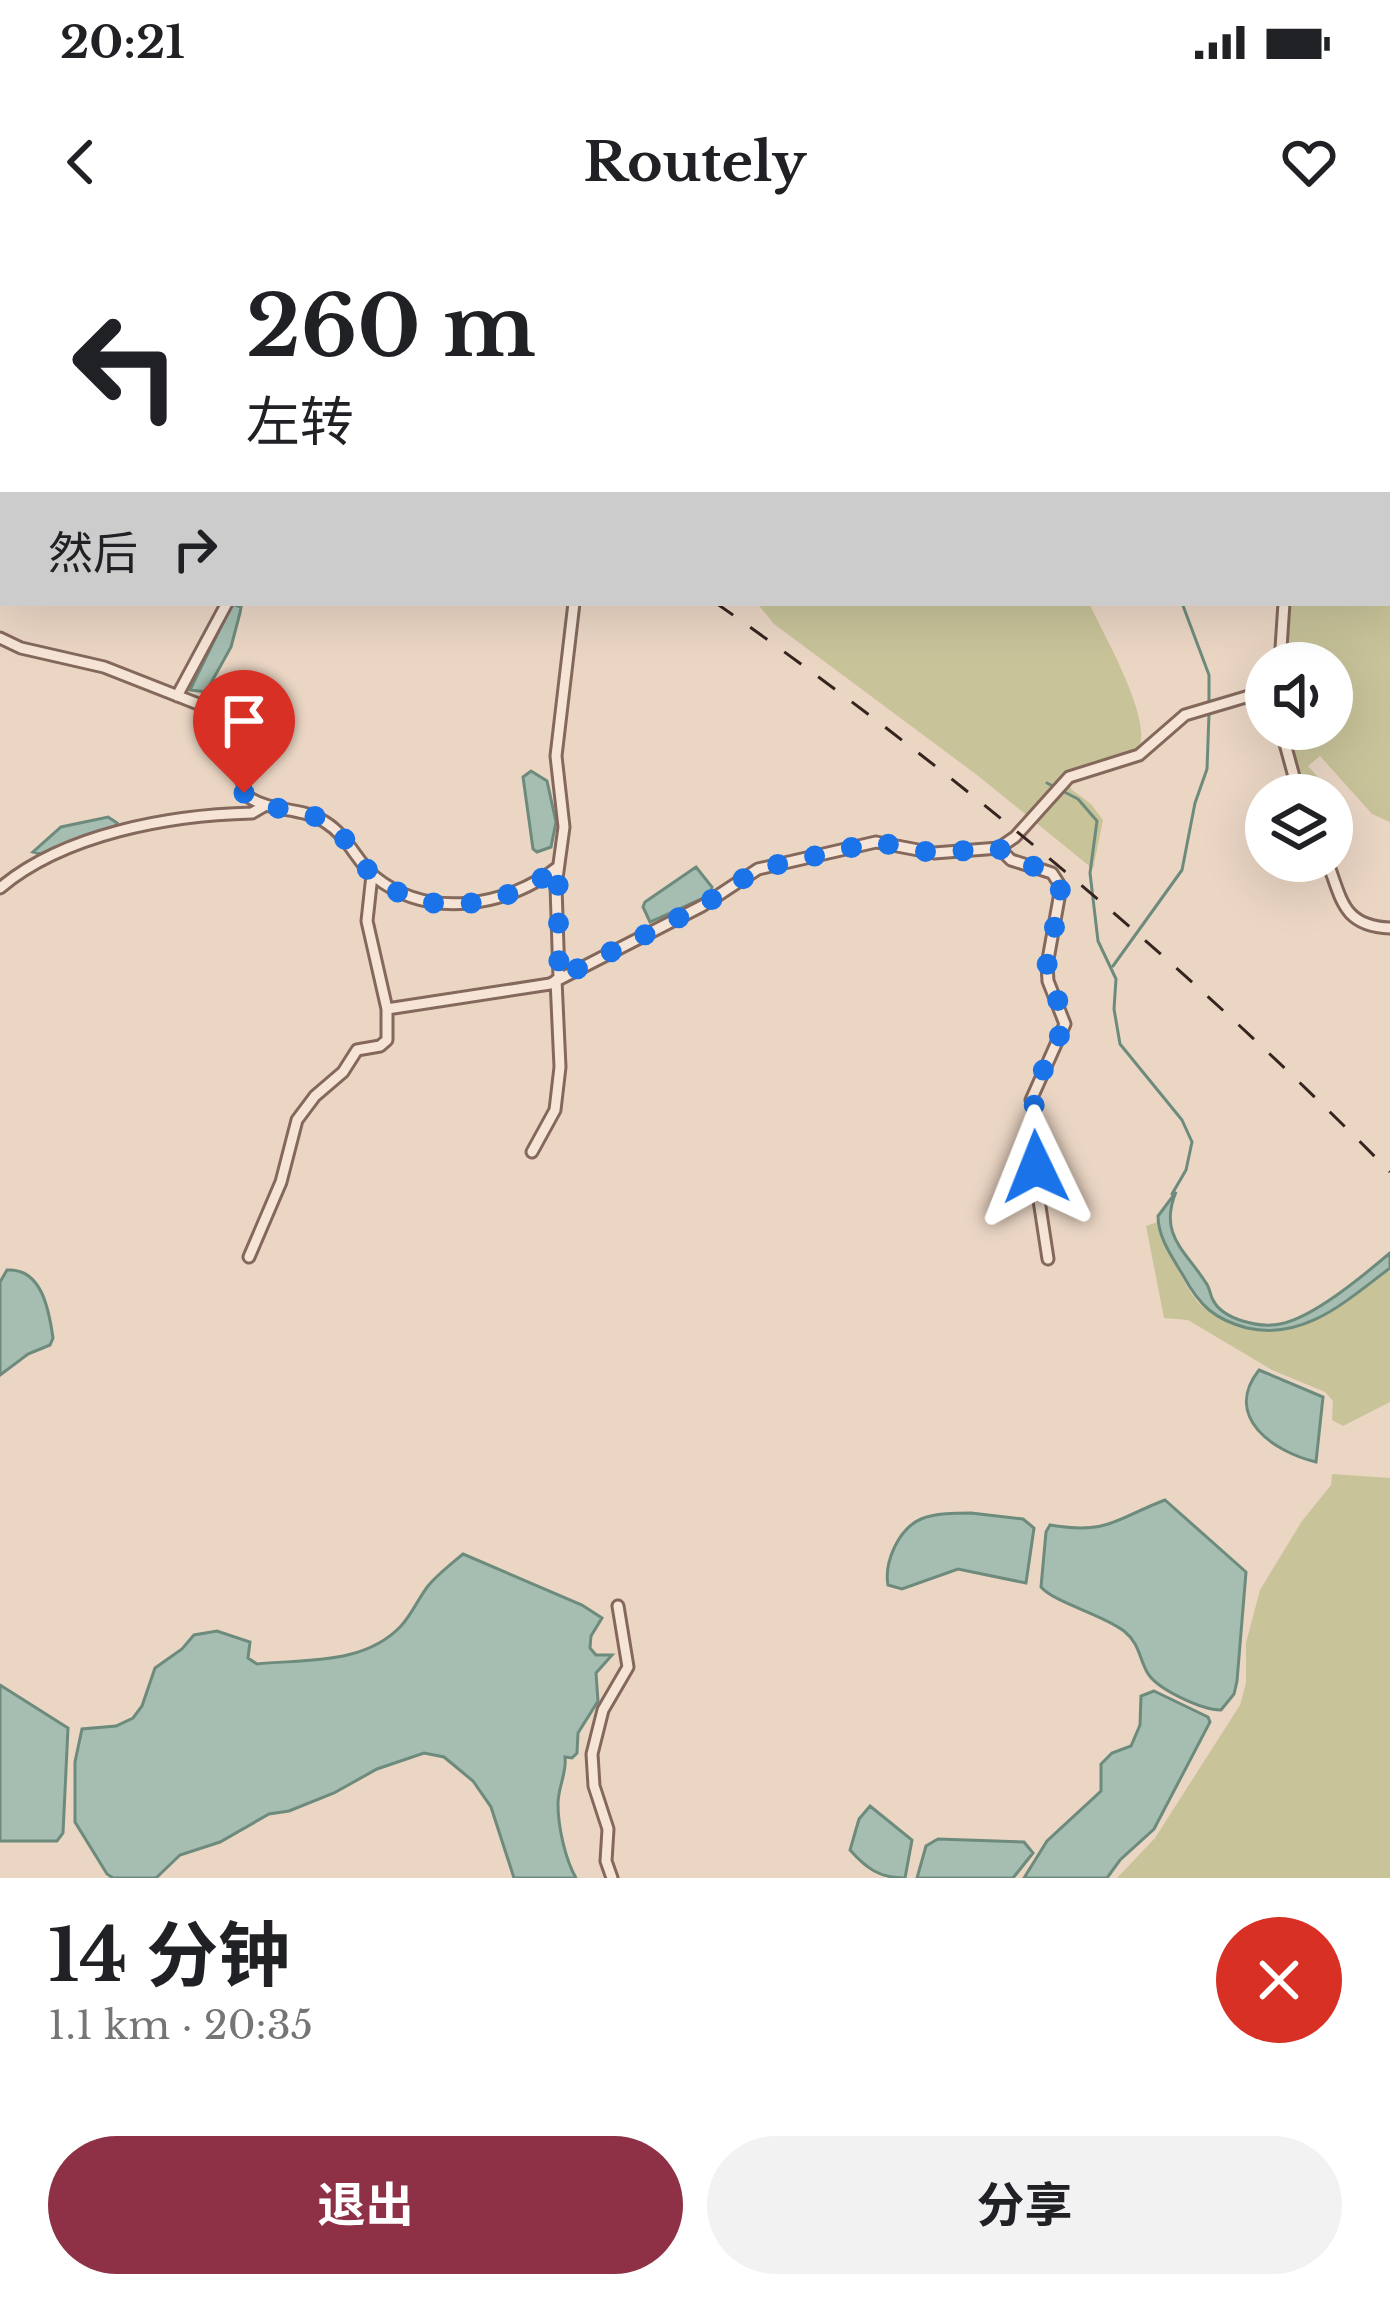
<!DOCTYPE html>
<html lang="zh">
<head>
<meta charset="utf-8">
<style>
  :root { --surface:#fff; --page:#f2f2f2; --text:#202124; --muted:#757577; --accent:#8e3046 }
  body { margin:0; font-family:"Libre Baskerville","Noto Sans SC",serif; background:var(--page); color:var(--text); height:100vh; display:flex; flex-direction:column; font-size:45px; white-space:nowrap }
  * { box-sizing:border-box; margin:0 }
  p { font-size:39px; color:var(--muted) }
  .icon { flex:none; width:66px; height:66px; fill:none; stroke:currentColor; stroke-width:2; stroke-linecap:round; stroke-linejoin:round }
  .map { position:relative; height:1638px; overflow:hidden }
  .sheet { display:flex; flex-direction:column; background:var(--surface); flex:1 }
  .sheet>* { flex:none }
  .guide { position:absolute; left:0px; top:0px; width:1392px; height:366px; box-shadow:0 12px 48px #0002; background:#fff; color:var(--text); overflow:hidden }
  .controls { position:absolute; left:1245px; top:402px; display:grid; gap:24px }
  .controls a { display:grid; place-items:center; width:108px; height:108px; border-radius:50%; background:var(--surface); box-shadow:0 12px 48px #0002; font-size:60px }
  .pin { position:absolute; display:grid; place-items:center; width:102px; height:102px; color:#fff; margin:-123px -51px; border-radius:50% 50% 50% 0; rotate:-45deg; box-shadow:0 0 12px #0007 }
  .pin .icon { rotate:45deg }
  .me { position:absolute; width:132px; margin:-66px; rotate:358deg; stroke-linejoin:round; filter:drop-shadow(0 0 9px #0008) }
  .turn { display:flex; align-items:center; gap:42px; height:252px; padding:0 48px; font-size:54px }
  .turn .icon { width:156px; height:156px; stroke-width:2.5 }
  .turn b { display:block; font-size:84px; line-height:102px }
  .then { display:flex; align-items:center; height:114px; padding:0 48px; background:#0003; gap:24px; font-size:45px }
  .round { display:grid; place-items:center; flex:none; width:126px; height:126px; border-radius:63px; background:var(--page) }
  .summary { display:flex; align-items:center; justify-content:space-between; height:204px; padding:0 48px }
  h1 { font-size:72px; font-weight:700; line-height:90px }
  .action { display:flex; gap:24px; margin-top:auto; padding:24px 48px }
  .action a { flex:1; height:138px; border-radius:72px; background:var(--accent); color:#fff; font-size:48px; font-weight:700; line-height:138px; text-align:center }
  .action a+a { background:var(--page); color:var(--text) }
  .status { display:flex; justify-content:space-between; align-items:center; height:84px; padding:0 60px; background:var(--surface); direction:ltr }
  .status svg { height:33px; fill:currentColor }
  header { display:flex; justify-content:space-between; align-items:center; height:156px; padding:0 48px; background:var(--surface); font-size:54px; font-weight:700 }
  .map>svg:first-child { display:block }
  .green { fill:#c8c399 }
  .water { fill:#a5beb1; stroke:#6d8b7d; stroke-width:3 }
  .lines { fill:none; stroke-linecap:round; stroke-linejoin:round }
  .stream { stroke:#6d8b7d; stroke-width:3 }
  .street-casing { stroke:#84685c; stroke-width:15 }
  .secondary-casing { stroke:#664a3f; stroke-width:18 }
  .street { stroke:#f6e5d6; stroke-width:9 }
  .secondary { stroke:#f6e5d6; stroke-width:12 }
  .rail { stroke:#35241f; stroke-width:3; stroke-dasharray:21 21; stroke-linecap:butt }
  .route { stroke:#1a73e8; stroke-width:21; stroke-dasharray:0 37.8 }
</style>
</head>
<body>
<div class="status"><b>20:21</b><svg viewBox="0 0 49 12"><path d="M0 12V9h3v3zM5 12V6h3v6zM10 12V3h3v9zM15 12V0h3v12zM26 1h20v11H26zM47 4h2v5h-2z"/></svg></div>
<header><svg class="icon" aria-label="back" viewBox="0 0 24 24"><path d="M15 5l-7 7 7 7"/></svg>Routely<svg class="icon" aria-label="heart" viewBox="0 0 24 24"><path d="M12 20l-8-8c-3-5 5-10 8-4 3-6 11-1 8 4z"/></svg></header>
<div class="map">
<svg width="1390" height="1638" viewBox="0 0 1390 1638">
  <rect width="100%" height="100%" fill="#ebd6c4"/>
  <path class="green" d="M1390 292V582L1372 574 1320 516 1308 526 1338 559 1332 564V555H1302L1287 489H1332V423H1284L1288 363H1389Z
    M757 363H1089C1103 394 1155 482 1138 510L1068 534 1071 549 1091 564 1103 580 1093 629 977 535 774 384Z
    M1158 982 1160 994C1172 1015 1182 1042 1197 1061 1206 1072 1224 1081 1237 1085 1303 1104 1340 1065 1390 1028V1162L1343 1186 1332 1180 1333 1161 1325 1152 1272 1130 1188 1080 1164 1078 1146 986Z
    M1332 1234 1390 1238V1638H1117L1155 1598 1240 1465 1246 1443V1403L1260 1350 1302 1281 1331 1245Z"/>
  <path class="water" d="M232 364 241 367 240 373 231 407 206 452 190 450Z
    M531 531 547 541 556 582 551 607 537 612 533 609 523 537Z
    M108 577 117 583 111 592 41 614 33 612 61 587Z
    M696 627 712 647 710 655 650 682 643 667 645 662Z
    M1176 952C1158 995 1186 1011 1206 1043 1210 1048 1210 1055 1213 1060 1223 1080 1260 1088 1280 1084 1313 1078 1364 1035 1390 1013V1028C1347 1060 1305 1101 1247 1088 1214 1079 1200 1066 1184 1037 1173 1018 1158 998 1158 976Z
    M7 1030C42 1028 49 1070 53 1098L50 1105 28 1114 0 1135V1042Z
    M1259 1130 1323 1157 1316 1222C1274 1212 1222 1177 1259 1130Z
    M1165 1260 1246 1332 1237 1441 1234 1454 1221 1470C1202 1470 1156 1449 1147 1432 1139 1417 1139 1403 1124 1391 1102 1374 1055 1363 1041 1347L1046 1292 1050 1285C1109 1295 1115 1279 1165 1260Z
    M971 1273 1023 1279 1034 1288 1026 1343 958 1329 902 1349 888 1345C884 1323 898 1289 921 1279 935 1273 956 1273 971 1273Z
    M463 1314 582 1365 602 1378 591 1396 590 1408 596 1415H612L596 1433 598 1461 578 1493 577 1513 572 1518 565 1517C567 1533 558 1547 558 1564 558 1586 565 1619 576 1638H514L491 1567 473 1541 444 1517 424 1513 377 1529 334 1553 289 1571 269 1574 220 1602 180 1615 156 1638H113L107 1634 75 1582V1522L82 1489 116 1486 133 1478 142 1466 155 1428 182 1409 194 1395 217 1391 250 1402 248 1418 257 1424C306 1419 364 1425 401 1386 412 1374 418 1359 428 1346 437 1335 451 1324 463 1314Z
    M0 1445 68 1488 63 1593 57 1601H0Z
    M1154 1451 1208 1477 1210 1482 1154 1589 1120 1620 1107 1638H1024L1047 1601 1101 1551V1524L1112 1513 1131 1506 1140 1485 1141 1456Z
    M870 1566 912 1600 905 1638C879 1638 866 1628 850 1610L859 1579Z
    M938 1599 1024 1602 1033 1613 1013 1638H917L926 1606Z"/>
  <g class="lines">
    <path class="stream" d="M962 0 963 3
      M1182 363 1209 435V464
      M1047 543 1078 559 1097 581 1090 633 1098 701 1116 739 1114 769 1120 804 1182 880 1192 902 1186 930 1172 954
      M1113 726 1182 630 1195 563 1207 529 1209 474"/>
    <g class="street-casing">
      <path id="street" d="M689 3 692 0
        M1389 290H1390
        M0 398 21 408 104 427 211 469 225 493 247 556C270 573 301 566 325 582 348 596 356 621 375 637 429 680 507 667 558 627
        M1280 423 1284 363
        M177 456 227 363
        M1281 489 1299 555
        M999 608 1011 620 1052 633 1061 647 1047 725 1048 741 1065 784 1031 860 1042 906 1035 934 1048 1019
        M1327 621C1342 659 1342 686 1390 688
        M372 635 367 681 387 769
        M0 648C64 594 169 575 252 573L264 566
        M559 738 556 646 564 587 556 516 574 363
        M532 912 555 870 560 827 556 740
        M249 1017 281 942 297 880 315 856 343 832 357 810 380 806 387 800V769L550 744 702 666 758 629 876 602 934 613 999 608 1015 597 1069 537 1139 515 1185 475 1266 451
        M612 1638 606 1621 608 1589 594 1546 592 1514 603 1470 628 1427 618 1366"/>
    </g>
    <g class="secondary-casing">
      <path id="secondary" d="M1054 0 1057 3
        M1389 252 1390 253"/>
    </g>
    <use href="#street" class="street"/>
    <use href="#secondary" class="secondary"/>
    <path class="rail" d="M194 0 198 3
      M716 363C956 532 1184 722 1390 932"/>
  </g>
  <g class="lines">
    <path class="route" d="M244 553C269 575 303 565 329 584 348 597 355 618 371 633 422 683 508 667 558 627L559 738 702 666 758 629 876 602 934 613 999 608C1017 631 1057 620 1061 654L1047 725 1065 784 1032 854 1042 905 1036 927"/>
  </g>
</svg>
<div class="controls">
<a><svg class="icon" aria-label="sound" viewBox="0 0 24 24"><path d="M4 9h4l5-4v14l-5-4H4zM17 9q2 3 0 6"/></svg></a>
<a><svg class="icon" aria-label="layers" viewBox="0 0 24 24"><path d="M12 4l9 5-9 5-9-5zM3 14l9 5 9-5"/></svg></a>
</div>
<div class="pin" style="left:244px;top:553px;background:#d93025"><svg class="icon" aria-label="arrive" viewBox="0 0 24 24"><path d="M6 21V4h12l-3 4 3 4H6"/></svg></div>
<svg class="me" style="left:1036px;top:927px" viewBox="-20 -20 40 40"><path d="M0-17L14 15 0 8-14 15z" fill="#1a73e8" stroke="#fff" stroke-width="4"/></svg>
<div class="guide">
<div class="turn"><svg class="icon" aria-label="left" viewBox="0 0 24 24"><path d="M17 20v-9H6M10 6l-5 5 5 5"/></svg><div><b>260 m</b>左转</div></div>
<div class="then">然后<svg class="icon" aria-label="right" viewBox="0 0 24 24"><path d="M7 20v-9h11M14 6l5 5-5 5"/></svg></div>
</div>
</div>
<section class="sheet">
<div class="summary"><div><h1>14 分钟</h1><p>1.1 km · 20:35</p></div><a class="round" style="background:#d93025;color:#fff"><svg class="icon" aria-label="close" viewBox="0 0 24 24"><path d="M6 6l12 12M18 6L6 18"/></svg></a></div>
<div class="action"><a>退出</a><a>分享</a></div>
</section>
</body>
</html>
